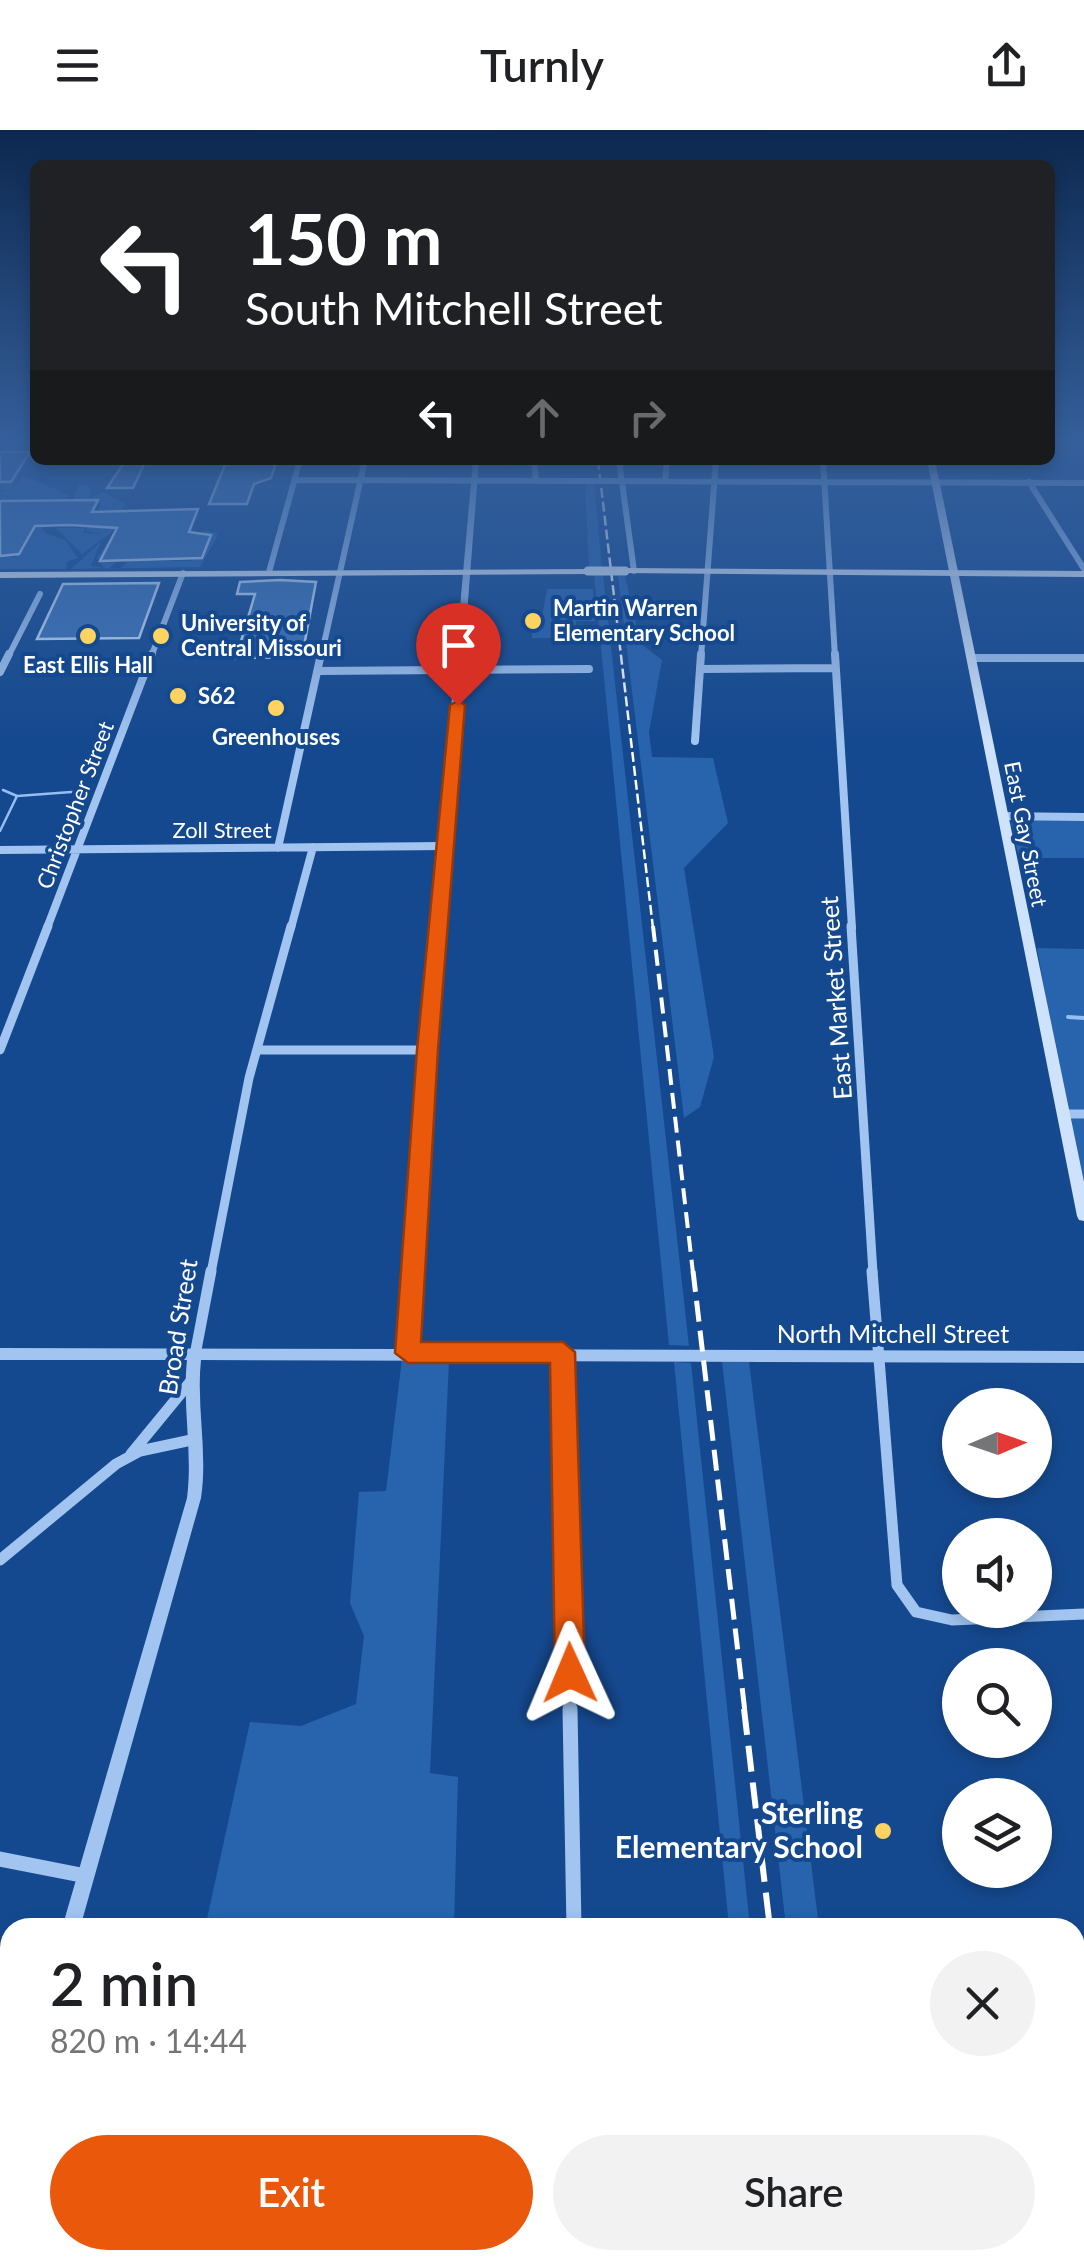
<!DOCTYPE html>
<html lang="en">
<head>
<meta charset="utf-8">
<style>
  :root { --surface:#fff; --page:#f2f2f2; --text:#202124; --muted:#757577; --accent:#ea580c }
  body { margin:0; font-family:Lato,sans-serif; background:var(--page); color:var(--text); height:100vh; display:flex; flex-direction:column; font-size:38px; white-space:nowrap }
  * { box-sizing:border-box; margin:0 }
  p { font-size:32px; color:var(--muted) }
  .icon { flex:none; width:55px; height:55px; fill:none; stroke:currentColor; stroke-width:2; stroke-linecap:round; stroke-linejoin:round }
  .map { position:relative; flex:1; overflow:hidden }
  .side { position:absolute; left:0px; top:1788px; width:1085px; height:352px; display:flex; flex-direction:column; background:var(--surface); border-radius:30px 30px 0 0; box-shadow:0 5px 15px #0003 }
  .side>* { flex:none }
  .banner { position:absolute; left:30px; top:30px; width:1025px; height:305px; border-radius:15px; box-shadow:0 5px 15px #0003; background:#202124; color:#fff; overflow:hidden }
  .needle { width:65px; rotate:88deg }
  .buttons { position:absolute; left:942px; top:1258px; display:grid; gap:20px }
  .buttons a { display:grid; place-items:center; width:110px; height:110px; border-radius:50%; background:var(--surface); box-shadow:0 5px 15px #0003; font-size:50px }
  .pin { position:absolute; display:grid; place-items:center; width:85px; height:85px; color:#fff; margin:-102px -42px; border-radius:50% 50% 50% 0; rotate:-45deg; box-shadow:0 0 10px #0007 }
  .pin .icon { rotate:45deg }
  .me { position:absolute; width:110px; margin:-55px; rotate:359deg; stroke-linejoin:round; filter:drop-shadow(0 0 8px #0008) }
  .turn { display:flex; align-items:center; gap:35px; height:210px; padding:0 50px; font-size:45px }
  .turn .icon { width:130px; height:130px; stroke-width:2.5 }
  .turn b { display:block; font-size:70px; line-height:85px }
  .lanes { display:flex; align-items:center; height:95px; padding:0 50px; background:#0003; justify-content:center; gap:50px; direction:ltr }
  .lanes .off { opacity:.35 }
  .round { display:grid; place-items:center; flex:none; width:105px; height:105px; border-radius:52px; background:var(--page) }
  .head { display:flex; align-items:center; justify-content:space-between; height:170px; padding:0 50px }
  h1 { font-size:60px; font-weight:600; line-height:75px }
  .primary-button { display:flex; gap:20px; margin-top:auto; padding:20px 50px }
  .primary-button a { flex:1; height:115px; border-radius:60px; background:var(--accent); color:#fff; font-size:40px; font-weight:600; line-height:115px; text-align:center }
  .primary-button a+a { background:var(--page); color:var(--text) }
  header { display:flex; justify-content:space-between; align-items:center; height:130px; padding:0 50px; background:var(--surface); font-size:45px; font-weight:600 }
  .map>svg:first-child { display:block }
  .green { fill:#2863ae }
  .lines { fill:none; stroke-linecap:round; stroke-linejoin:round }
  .stream-far1 { stroke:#93bff3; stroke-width:2.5 }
  .stream { stroke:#93bff3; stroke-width:4 }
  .building { fill:#3e73b8; stroke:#c8dffb; stroke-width:2.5 }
  .minor-far4 { stroke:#a1c4f0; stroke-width:6 }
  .minor-far3 { stroke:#a1c4f0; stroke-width:8 }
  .minor-far2 { stroke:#a1c4f0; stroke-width:9 }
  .minor-far1 { stroke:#a1c4f0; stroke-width:11 }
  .minor { stroke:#a1c4f0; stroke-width:15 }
  .tertiary { fill:#a1c4f0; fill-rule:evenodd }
  .secondary { fill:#cfe2fb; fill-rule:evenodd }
  .primary { fill:#eaf2ff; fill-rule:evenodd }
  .rail-far3 { stroke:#fff; stroke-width:2.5; stroke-dasharray:10 4; stroke-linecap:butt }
  .rail-far2 { stroke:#fff; stroke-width:4; stroke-dasharray:16 8; stroke-linecap:butt }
  .rail-far1 { stroke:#fff; stroke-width:5; stroke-dasharray:21 9; stroke-linecap:butt }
  .rail { stroke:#fff; stroke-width:6; stroke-dasharray:26 11; stroke-linecap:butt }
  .minor-bridge { stroke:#a1c4f0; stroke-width:6 }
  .primary-bridge { stroke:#eaf2ff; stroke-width:9 }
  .route { fill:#ea580c; stroke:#983908; stroke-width:2.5 }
  .poi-dot { fill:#ffd360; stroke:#15498f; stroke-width:4 }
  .labels { text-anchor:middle; stroke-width:8; stroke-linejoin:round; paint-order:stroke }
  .far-poi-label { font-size:22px; font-weight:bold; fill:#fff; stroke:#15498f; text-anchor:start }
  .far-street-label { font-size:22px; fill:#fff; stroke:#15498f }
  .street-label { font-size:25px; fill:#fff; stroke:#15498f }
  .near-poi-label { font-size:30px; font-weight:bold; fill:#fff; stroke:#15498f; text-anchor:end }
</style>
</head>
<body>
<header><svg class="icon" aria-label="menu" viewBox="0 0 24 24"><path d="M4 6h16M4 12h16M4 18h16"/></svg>Turnly<svg class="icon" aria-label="share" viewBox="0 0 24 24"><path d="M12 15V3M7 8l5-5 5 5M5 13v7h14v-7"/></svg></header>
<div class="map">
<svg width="1084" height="2138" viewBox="0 0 1084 2138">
  <rect width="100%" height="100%" fill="#15498f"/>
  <path class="green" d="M15 346H19L11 361 23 346 69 365 66 370 0 373V362L5 360H0V352H11Z
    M585 353H594L602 439 589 438Z
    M85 354 91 358 89 368 103 362 125 374 112 402 82 424 56 398H85L83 403 101 404 86 401 89 396 109 397 117 381 99 380 102 372 95 376 91 370H73L79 355Z
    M41 395 45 403 65 410 78 428 67 432 66 439H0V426L15 427 29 396Z
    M204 400 217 403V407L200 437 71 439 101 412 91 436 104 438 97 428 113 405 101 431H116L110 438H121L128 431H192L210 405H203Z
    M594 445H603L689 1216 669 1215Z
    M618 446H625L640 513 662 530 649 602 652 627 713 628 728 693 684 738 714 927 700 977 684 988Z
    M547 459H593L595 491H576L577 508H532V487H542Z
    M1019 690H1084V728H1019L1011 692Z
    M1037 818 1084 819V1086Z
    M402 1229 449 1231 430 1643 458 1647 454 1797 205 1798 250 1592 301 1596 356 1574 364 1506 350 1473 359 1362 386 1361Z
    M722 1231 749 1232 819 1797H786Z
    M674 1232 691 1233 750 1797H729Z
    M1075 2026 1084 2030V2138H1000L1001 2130H1075Z
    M60 2130H347L346 2138H55Z"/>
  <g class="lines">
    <path class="stream-far1" d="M3 660 17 666
      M0 701 17 666 85 661"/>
    <path class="stream" d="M1068 887 1084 888"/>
  </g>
  <path class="building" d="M0 322H30L11 352H0Z
    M126 330H146L133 358H107Z
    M227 330H277L271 348 254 354 247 374H209Z
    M98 370 92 382 198 379 189 402 211 405 202 428 100 431 117 398 70 395 35 396 19 424 0 426V371Z
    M280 450 316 452 302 527 236 528 255 464H237L240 452Z
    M159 453 139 508 37 509 63 454Z"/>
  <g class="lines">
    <path class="minor-far4" d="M534 330 536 351
      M619 330 634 441
      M823 330 835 527
      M295 350 580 351
      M612 351 1084 353
      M665 351 667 330
      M1029 352 1084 439
      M269 442 300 330
      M8 527 40 464
      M151 527 183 443
      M321 527 365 330
      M701 527 716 330"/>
    <path class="minor-far3" d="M835 524 852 798
      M971 528H1084
      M701 539 834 538
      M318 541 589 539
      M0 542 9 524
      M695 611 701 524
      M1003 686 1084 687
      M278 718 321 524
      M0 720 444 716
      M47 798 152 524
      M291 798 313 717"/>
    <path class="minor-far2" d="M851 796 873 1143
      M0 920 48 796
      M257 920H427
      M1064 984H1084
      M211 1143 249 948 291 796"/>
    <path class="minor-far1" d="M872 1141 897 1455 916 1482 952 1490 1084 1484
      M563 1223 570 1582
      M195 1225 211 1141
      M131 1324 191 1251
      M0 1430 116 1334 140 1321 196 1309"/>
    <path class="minor" d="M570 1579 574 1798
      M0 1729 86 1746"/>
    <path class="tertiary" d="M473 330H479L433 920 415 1219 1084 1221V1233L201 1230C196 1276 208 1322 201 1368L80 1798H62L187 1368C193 1322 182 1276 187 1230H0V1218L401 1219 421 920Z
      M10 1939C10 1953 15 1971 0 1977 0 1963 0 1945 10 1939Z"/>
    <path class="secondary" d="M927 330H935L1084 1052V1091L1079 1090 1077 1086Z"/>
    <path class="primary" d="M625 438 1084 441V447L622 443 621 441Z
      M591 439 592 441 588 444 0 448V442Z"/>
    <path class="rail-far3" d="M598 330 653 798"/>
    <path class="rail-far2" d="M653 796 693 1143"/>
    <path class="rail-far1" d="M693 1141 745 1582"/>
    <path class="rail" d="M744 1579 770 1798
      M808 2130 809 2138"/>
    <path class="minor-bridge" d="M580 351H612"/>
    <path class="primary-bridge" d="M588 441H625"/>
  </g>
  <linearGradient id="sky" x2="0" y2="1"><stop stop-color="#0c284f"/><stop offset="0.51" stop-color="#355f9b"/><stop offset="1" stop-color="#355f9b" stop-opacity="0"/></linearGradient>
  <rect width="1084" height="611" fill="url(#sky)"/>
  <path class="route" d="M458 571 465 575 438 920 421 1212H563L575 1222 585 1543 580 1553 570 1558 559 1553 555 1543 550 1233H408L395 1223 417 920 450 575Z"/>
  <g class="poi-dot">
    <circle cx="533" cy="491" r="10"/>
    <circle cx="88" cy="506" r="10"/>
    <circle cx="161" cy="506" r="10"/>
    <circle cx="178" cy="566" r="10"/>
    <circle cx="276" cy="578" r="10"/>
    <circle cx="883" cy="1701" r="10"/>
  </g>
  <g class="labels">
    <g class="far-poi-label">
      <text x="553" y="486">Martin Warren<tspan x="553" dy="25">Elementary School</tspan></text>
      <text x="181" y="501">University of<tspan x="181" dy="25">Central Missouri</tspan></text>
      <text x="88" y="543" text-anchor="middle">East Ellis Hall</text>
      <text x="198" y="574">S62</text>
      <text x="276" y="615" text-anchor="middle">Greenhouses</text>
    </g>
    <g class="far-street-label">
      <text transform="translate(75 675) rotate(-69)" y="8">Christopher Street</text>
      <text x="222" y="708">Zoll Street</text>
      <text transform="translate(1026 704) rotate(79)" y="8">East Gay Street</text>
    </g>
    <g class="street-label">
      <text transform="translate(836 868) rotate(-94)" y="9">East Market Street</text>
      <text transform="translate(178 1197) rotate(-81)" y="9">Broad Street</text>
      <text x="893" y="1213">North Mitchell Street</text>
    </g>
    <g class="near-poi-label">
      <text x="863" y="1694">Sterling<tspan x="863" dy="34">Elementary School</tspan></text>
    </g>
  </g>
</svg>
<div class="buttons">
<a><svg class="needle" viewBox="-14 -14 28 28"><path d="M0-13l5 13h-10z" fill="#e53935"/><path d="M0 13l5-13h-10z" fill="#757577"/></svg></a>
<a><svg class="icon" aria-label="sound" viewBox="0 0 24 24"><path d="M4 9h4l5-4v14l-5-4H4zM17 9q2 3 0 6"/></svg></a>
<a><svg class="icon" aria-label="search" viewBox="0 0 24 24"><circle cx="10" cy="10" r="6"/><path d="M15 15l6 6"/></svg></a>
<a><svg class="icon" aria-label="layers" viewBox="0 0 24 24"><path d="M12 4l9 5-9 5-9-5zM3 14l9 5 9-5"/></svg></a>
</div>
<div class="pin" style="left:458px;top:575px;background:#d93025"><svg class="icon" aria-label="arrive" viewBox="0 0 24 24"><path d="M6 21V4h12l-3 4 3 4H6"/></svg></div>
<svg class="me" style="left:570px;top:1543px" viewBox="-20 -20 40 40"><path d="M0-17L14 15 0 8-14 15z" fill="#ea580c" stroke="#fff" stroke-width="4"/></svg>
<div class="banner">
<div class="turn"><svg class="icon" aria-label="left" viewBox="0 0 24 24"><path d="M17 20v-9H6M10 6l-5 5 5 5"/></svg><div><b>150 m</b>South Mitchell Street</div></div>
<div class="lanes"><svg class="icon" aria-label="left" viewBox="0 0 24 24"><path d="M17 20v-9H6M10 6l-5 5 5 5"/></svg><svg class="icon off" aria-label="ahead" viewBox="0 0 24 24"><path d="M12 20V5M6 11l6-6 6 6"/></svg><svg class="icon off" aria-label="right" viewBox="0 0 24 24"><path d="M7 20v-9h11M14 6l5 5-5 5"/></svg></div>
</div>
<section class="side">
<div class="head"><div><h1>2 min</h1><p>820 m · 14:44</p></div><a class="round"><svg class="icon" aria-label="close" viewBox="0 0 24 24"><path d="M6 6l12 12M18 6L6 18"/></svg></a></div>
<div class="primary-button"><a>Exit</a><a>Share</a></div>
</section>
</div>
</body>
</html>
